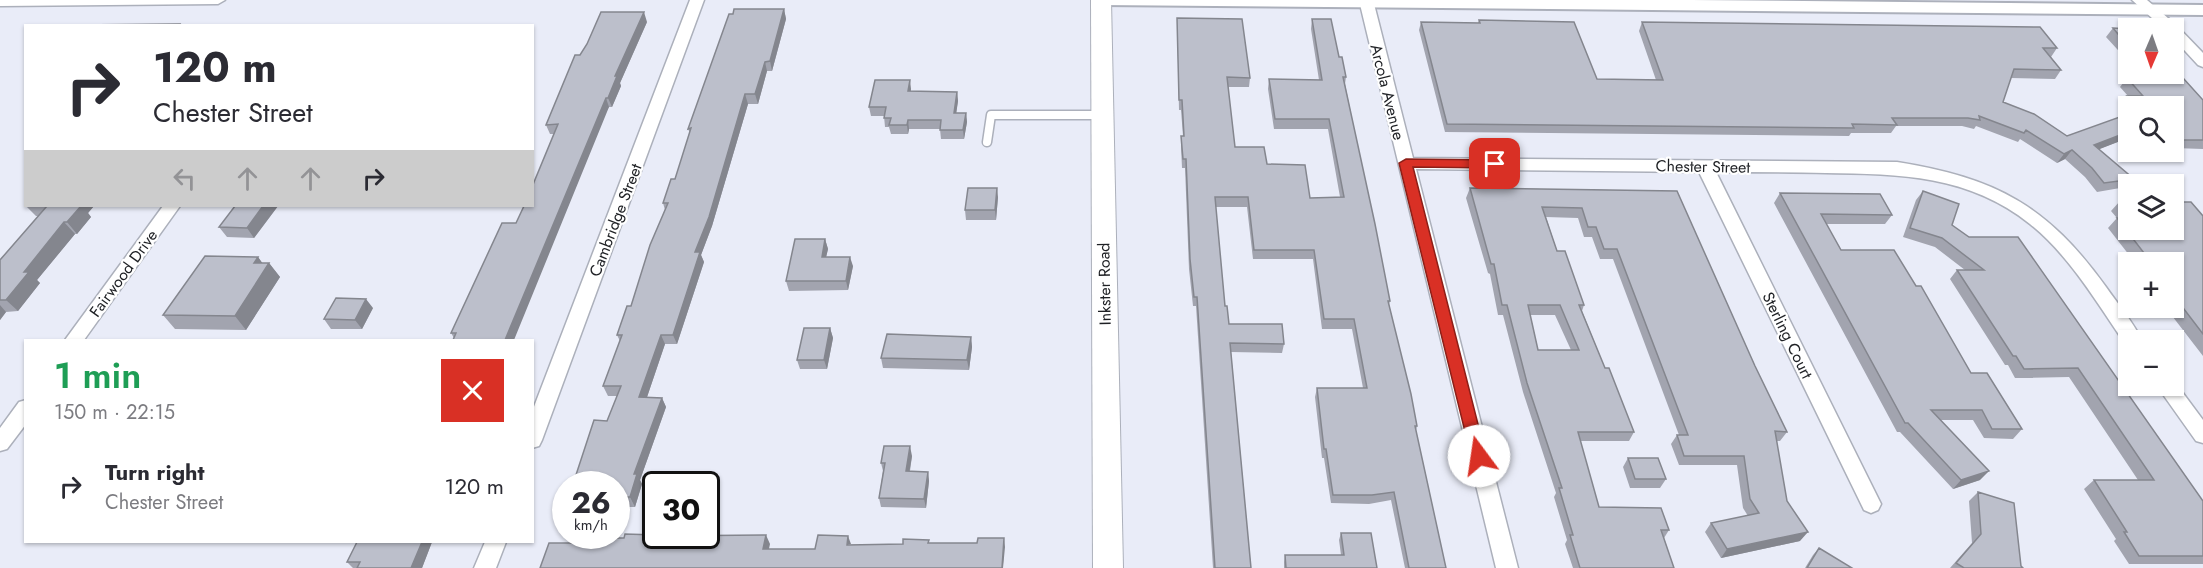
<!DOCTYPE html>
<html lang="en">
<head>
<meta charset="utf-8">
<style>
  :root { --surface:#fff; --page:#f2f2f3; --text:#2b2b33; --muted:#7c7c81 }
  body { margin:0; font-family:Jost,sans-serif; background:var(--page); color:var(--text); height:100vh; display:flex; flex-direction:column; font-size:22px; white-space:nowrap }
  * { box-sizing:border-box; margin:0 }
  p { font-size:20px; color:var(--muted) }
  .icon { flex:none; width:33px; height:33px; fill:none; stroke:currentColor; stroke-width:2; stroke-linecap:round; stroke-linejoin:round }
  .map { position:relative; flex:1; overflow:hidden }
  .sheet { position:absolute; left:24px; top:339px; width:510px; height:204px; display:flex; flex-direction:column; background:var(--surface); border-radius:0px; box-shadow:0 2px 4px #0004 }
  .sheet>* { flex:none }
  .guide { position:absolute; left:24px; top:24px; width:510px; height:183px; border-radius:0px; box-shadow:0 2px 4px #0004; background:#fff; color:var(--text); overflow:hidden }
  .needle { width:39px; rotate:182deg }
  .buttons { position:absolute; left:2118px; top:18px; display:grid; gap:12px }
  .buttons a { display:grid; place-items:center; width:66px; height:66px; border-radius:0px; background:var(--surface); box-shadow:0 2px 4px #0004; font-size:30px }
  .speed { position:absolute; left:552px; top:471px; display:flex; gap:12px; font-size:30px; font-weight:700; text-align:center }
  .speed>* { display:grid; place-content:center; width:78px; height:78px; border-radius:50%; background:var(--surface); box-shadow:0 2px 4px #0004; line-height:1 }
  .speed small { font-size:15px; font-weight:400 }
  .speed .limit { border:3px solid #111; border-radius:9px; background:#fff; color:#111 }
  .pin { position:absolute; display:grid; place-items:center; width:51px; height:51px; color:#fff; margin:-26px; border-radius:12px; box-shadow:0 3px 9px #0006 }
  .me { position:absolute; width:66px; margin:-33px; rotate:346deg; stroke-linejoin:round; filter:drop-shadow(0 0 4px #0008) }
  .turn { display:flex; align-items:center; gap:21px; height:126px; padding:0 30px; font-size:27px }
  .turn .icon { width:78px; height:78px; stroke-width:2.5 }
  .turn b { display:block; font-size:42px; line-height:51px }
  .lanes { display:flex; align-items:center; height:57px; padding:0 30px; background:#0003; justify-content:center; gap:30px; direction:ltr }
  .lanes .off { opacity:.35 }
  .round { display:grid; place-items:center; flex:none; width:63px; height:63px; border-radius:0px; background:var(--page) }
  .head { display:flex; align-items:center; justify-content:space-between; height:102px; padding:0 30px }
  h1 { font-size:36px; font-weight:600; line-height:45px; color:#1e9e55 }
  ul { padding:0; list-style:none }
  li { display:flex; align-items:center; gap:18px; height:90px; padding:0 30px }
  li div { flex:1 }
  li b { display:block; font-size:22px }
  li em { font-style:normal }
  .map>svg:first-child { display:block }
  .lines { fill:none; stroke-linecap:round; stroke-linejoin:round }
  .service-casing { stroke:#acb0bb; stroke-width:11 }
  .minor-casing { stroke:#acb0bb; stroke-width:3 }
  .tertiary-casing { stroke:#acb0bb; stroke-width:4 }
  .secondary-casing { stroke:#acb0bb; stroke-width:2 }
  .service { stroke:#fff; stroke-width:8 }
  .minor { fill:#fff; fill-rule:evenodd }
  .tertiary { fill:#fff; fill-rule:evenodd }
  .secondary { fill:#fff; fill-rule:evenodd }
  .wall { fill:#a2a4af; fill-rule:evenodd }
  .shaded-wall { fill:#84868e }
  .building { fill:#bcbfcb; stroke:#84868e; stroke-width:1.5; fill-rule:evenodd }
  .route { fill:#d93025; stroke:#8d1f18; stroke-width:1.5 }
  .labels { text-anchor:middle; stroke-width:4.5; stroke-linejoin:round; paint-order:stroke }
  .street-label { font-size:16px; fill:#1e2024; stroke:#fff }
</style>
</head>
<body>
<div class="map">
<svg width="2203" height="568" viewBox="0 0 2203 568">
  <rect width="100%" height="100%" fill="#e9ecf8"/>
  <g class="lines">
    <g class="service-casing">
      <path id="service" d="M987 142 991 115H1102"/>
    </g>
    <g class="minor-casing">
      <path id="minor" d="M0 0H225L218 4 0 6Z
        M690 0H704L542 440 539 446 532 448V412Z
        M1359 0H1373L1413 158 1897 162C1996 178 2047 205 2106 287 2118 304 2132 321 2142 340H2128V346L2126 345C2097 303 2070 256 2030 224 1969 175 1900 174 1826 173 1789 172 1753 172 1716 172L1881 504 1878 510 1871 513 1864 510 1699 172 1416 169 1518 568H1496Z
        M2132 0H2147L2176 25 2203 53V67L2198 65 2174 39V28H2163Z
        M163 206H180L84 340H65Z
        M2174 381 2203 420V443L2196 441 2157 386H2174Z
        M26 400V424L7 449 0 451V428L19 402Z
        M485 542H506L496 568H474Z"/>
    </g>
    <g class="tertiary-casing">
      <path id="tertiary" d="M1092 0H1691L2203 5V15L1101 5 1095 4Z"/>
    </g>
    <g class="secondary-casing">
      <path id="secondary" d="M1091 0H1111L1123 568H1093Z"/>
    </g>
    <use href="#service" class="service"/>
    <use href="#minor" class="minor"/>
    <use href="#tertiary" class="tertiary"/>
    <use href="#secondary" class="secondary"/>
  </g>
  <path class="wall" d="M784 9 786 19 772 71H767L758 104H748L712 226 701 255 704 262 677 344H665L647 397 662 398 666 407 640 480 642 484 635 507H616V484L607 421 617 396H608L603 386 620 341 617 335 631 306 665 210 663 203 675 179 690 133 688 129Z
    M1177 18 1250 78 1249 87H1228L1235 147 1267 164 1310 198 1340 197 1328 129H1274L1268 89 1269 79 1319 80 1311 29 1312 19 1339 57 1346 77 1345 84 1390 301 1389 304 1417 426 1416 430 1446 568H1405L1391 500 1369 504 1331 503 1324 458H1322L1315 397 1317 388H1363L1352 329H1322L1313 259H1253L1247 207H1215L1225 306 1229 324 1284 344 1282 353 1231 352 1251 568H1213L1196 306H1193L1189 269 1185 168H1182L1181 146V136H1183L1181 110H1179Z
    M1479 20 1597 79 1656 80 1639 31 1642 22 2057 48 2051 57 2061 70 2055 79 2011 78 2003 102 2067 136 2128 138 2099 149 2134 179 2126 187 2097 192 2085 177 2065 159 2057 163 2020 139 2018 142 1976 126 1974 129 1962 126H1896L1891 133H1851L1849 136 1445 132 1419 30 1421 22 1478 23Z
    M647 22 620 83 621 86 612 107H609L454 338 451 333 516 223 538 176 554 134H550L546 125 580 55Z
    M2113 28 2128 29V61L2106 37Z
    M2139 74H2174L2203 100V149L2174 148V106H2128V114L2121 105 2127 96H2128L2120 87 2127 78H2143Z
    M911 89V91L957 92 958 101 956 113H966L967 122 964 139H941L940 129H909L908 134H891L889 127H885L884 116H871L869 107Z
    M1470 188 1677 191 1755 366 1787 432 1780 441H1776L1787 501 1800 541 1721 558 1705 532 1711 523 1748 516 1743 508 1737 465H1679L1671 444 1677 435H1679L1613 259H1600L1592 237H1584L1578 218 1546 217 1557 251 1584 305 1582 311 1605 368 1634 432 1629 441H1580L1599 507 1669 530 1664 538 1674 568H1573L1565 544 1567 540 1554 497 1556 493 1523 392 1503 315H1498L1490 274 1488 273 1466 198ZM1530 315H1555L1571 350H1538Z
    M1923 191 1952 225 2203 501V564H2129L2114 541 2116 539 2084 489 2094 480H2138L2069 377 2015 378 2008 365H2005L1950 279 1957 270H1965L1935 247 1903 237 1916 200Z
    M1780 193 1892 215 1885 224H1826L1841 250 1916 286 1971 373 2022 429 2013 439 1984 438 1973 420H1940L1980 480 1953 489 1900 432H1897L1774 203Z
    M998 197 996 220H966L965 210Z
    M2120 201H2128V230L2203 216V356L2166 308H2174V262H2131L2133 260 2108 228 2117 218 2111 211Z
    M26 206H94L88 213 91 217 77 234H75L37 280 40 283 18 311 6 312 0 320V260L38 216H36Z
    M235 206H278L254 238 227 237 219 227Z
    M825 239 828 249 826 257 853 266 848 290 789 291 786 281Z
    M258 257 262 263H269L280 277 246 330 175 329 163 315Z
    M373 308 362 329H331L324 319Z
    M830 328 833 338 827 369H800L797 360Z
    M971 337 972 347 969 370 883 368 881 358Z
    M912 456 910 471 928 472 929 481 926 508 881 507 879 498 883 471 881 463Z
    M1628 458 1666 479 1660 488H1630L1623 467Z
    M1978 492 2021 566 2023 568H1950L1972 543 1969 501Z
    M1341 533 1377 568H1284V562L1285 555H1341L1339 540Z
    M357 542H432L422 568H353L347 562Z
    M1819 548 1852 568H1805L1813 555Z"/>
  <path class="shaded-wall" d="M784 9 786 19 772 71 770 61Z
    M644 12 647 22 620 83 621 86 612 107 608 98 615 76Z
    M765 62 767 71 758 104 755 94Z
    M910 80 911 89 909 100 908 91Z
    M957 92 958 101 955 122 954 113Z
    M745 94 748 104 712 226 701 255 704 262 677 344 673 335 695 252Z
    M606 98 609 107 514 340H505Z
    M966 113 967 122 964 139 963 130Z
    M908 120 909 129 908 134 907 125Z
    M2128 132V138L2087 154 2094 145Z
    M2072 150 2065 159 2057 163 2064 154Z
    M997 188 998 197 996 220 995 210Z
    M75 206H94L88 213 91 217 77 234 67 222Z
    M263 206H278L254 238 247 228Z
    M64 222 75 234 37 280 40 283 18 311 6 300 24 272Z
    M825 239 828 249 824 266 822 257Z
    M258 257 266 268 269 263 280 277 246 330 235 316 254 263Z
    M850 257 853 266 848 290 846 281Z
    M366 299 373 308 362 329 355 320Z
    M0 305 6 312 0 320Z
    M830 328 833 338 827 369 824 360Z
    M661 335 665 344 644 406 639 397Z
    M971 337 972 347 969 370 967 360Z
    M662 398 666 407 640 480 642 484 635 507 630 497 634 474Z
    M910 446 912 456 908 480 906 471Z
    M1989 471 1980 480 1953 489 1961 480Z
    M928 472 929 481 926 508 924 499Z
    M1808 532 1800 541 1721 558 1727 549Z
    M766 535 770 544 767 558 763 549Z
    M848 536 851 544 847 545Z
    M1004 538 1005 547 1003 568H1002Z
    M422 542H432L422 568H411Z"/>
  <path class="building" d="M734 9H784L770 61 765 62 755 94H745L709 217 695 252H700L673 335H661L639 397 662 398 634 474H637L630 497H616V484H573L594 420 607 421 621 386H603L622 335H617L627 306H631L650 245 668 203H663L671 179H675L691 128 688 129 729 14H733Z
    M601 12H644L615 76H617L608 98H606L505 340H453L456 333H451L502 223H516L524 206H532V187L558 124 546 125 575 55H580L587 44Z
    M1177 18 1242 19 1250 78 1227 77 1235 147H1264L1267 164 1305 165 1310 198 1344 197 1329 119H1275L1269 79 1322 80 1312 19H1331L1339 57H1342L1346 77H1343L1375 224 1390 301H1388L1411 394 1417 426H1415L1446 568H1409L1394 492 1372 495H1333L1326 449H1324L1317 388H1367L1354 319H1324L1314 250H1254L1248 197H1215L1225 306H1227L1229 324H1282L1284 344 1230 343 1251 568H1215L1197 297H1194L1190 259 1186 159H1183L1181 136H1184L1182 100H1179Z
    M1479 20 1574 22 1597 79 1663 80 1642 22 2040 27 2057 48H2043L2061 70 2014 69 2003 102 2034 114 2067 136 2128 114V132L2094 145 2134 179 2104 183 2092 168 2072 150 2064 154 2026 130 2024 133 1979 116 1980 120 1968 118H1892L1897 125 1852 124 1854 128 1447 124 1421 22 1480 23Z
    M180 24 179 26H72V25Z
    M453 25H487V26Z
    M2113 28 2128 29V46Z
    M2174 68 2203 100V140H2174V106H2136L2127 96H2143L2127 78H2158L2154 74H2174Z
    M875 80H910L908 91 957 92 954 113H966L963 130H940L941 120H908L907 125H889L891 118H884L886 107H869Z
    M968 188H997L995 210H965Z
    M1470 188 1677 191 1755 366 1787 432 1775 431 1787 501 1808 532 1727 549 1711 523 1759 513 1750 499 1744 456H1684L1677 435H1688L1617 249H1604L1596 227H1588L1582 208 1542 207 1557 251H1565L1584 305H1579L1605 368H1609L1634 432H1578L1599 507 1661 508 1669 530H1661L1674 568H1580L1570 535H1573L1559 488H1562L1527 383 1507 305H1502L1494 264H1491ZM1528 305H1560L1579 350H1538Z
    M1923 191 1959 204 1952 225 1969 237H2018L2203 501V556H2139L2124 532H2127L2094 480H2154L2078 368 2024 369 2016 356H2013L1957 270H1984L1942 238 1910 228Z
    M1780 193 1880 194 1892 215 1821 214 1841 250H1894L1916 286H1921L1971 373H1987L2022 429H1992L1982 410H1931L1989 471 1961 480 1908 423H1905Z
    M2120 201H2128V212Z
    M2174 202H2191L2203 216V334L2174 296V262H2147L2140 253H2144L2117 218H2128V230H2174Z
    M47 206H81L67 222H64L24 272H29L6 300H0V260Z
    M235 206H263L247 228 219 227Z
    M795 239H825L822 257H850L846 281H786Z
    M205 256 258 257 254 263H269L235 316 163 315Z
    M336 298 366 299 355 320 324 319Z
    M804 328H830L824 360H797Z
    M887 334 971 337 967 360 881 358Z
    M884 446H910L906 471 928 472 924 499 879 498 885 463H881Z
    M1628 458H1658L1666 479H1635Z
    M1978 492 2014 503 2021 566 2023 568H1964L1956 563 1981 534Z
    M1341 533H1371L1377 568H1286L1285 555H1344Z
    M625 534 656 535V536L766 535 763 549H815L818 535 848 536 847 545 903 544V539L929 540 928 543H977L978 538H1004L1002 568H540L549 543H578L580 538H624Z
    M357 542H422L411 568H357L360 562H347Z
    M1819 548 1852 568H1807Z"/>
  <path class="route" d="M1406 159 1495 160 1502 164 1495 168 1413 167 1486 456 1484 460 1479 462 1473 460 1471 456 1399 163Z"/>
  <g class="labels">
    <g class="street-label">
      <text transform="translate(1388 92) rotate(76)" y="6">Arcola Avenue</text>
      <text transform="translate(1703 166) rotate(1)" y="6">Chester Street</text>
      <text transform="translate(615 220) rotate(-69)" y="6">Cambridge Street</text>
      <text transform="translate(123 273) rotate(-54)" y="6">Fairwood Drive</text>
      <text transform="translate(1104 284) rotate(-91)" y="6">Inkster Road</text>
      <text transform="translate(1788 335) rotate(64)" y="6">Sterling Court</text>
    </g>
  </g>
</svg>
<div class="buttons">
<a><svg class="needle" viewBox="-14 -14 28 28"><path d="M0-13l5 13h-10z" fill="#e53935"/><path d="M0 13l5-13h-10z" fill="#7c7c81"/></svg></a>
<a><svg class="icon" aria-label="search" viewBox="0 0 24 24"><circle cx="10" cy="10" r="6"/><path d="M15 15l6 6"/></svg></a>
<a><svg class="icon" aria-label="layers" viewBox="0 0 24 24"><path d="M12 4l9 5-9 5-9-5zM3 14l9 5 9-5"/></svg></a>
<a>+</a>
<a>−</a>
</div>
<div class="speed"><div>26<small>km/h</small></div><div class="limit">30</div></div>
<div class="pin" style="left:1495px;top:164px;background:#d93025"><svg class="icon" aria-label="arrive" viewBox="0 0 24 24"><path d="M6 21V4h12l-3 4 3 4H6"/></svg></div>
<svg class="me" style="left:1479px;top:456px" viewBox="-20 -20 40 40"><circle r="19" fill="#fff"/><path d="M0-13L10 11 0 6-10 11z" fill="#d93025"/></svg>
<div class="guide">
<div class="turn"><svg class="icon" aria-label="right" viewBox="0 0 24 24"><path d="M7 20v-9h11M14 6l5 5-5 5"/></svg><div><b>120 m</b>Chester Street</div></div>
<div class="lanes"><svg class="icon off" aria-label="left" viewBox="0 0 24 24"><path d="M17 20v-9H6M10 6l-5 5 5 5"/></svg><svg class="icon off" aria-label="ahead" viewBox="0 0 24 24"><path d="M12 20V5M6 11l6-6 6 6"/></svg><svg class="icon off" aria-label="ahead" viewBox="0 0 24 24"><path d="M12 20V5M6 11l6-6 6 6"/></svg><svg class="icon" aria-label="right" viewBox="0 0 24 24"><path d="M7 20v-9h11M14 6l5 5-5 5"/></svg></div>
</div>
<section class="sheet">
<div class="head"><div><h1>1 min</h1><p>150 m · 22:15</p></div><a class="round" style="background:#d93025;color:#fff"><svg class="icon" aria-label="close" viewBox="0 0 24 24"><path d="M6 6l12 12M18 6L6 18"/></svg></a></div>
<ul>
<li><svg class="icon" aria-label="right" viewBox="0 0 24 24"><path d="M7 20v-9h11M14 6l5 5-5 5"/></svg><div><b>Turn right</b><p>Chester Street</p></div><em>120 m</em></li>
</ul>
</section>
</div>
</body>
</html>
